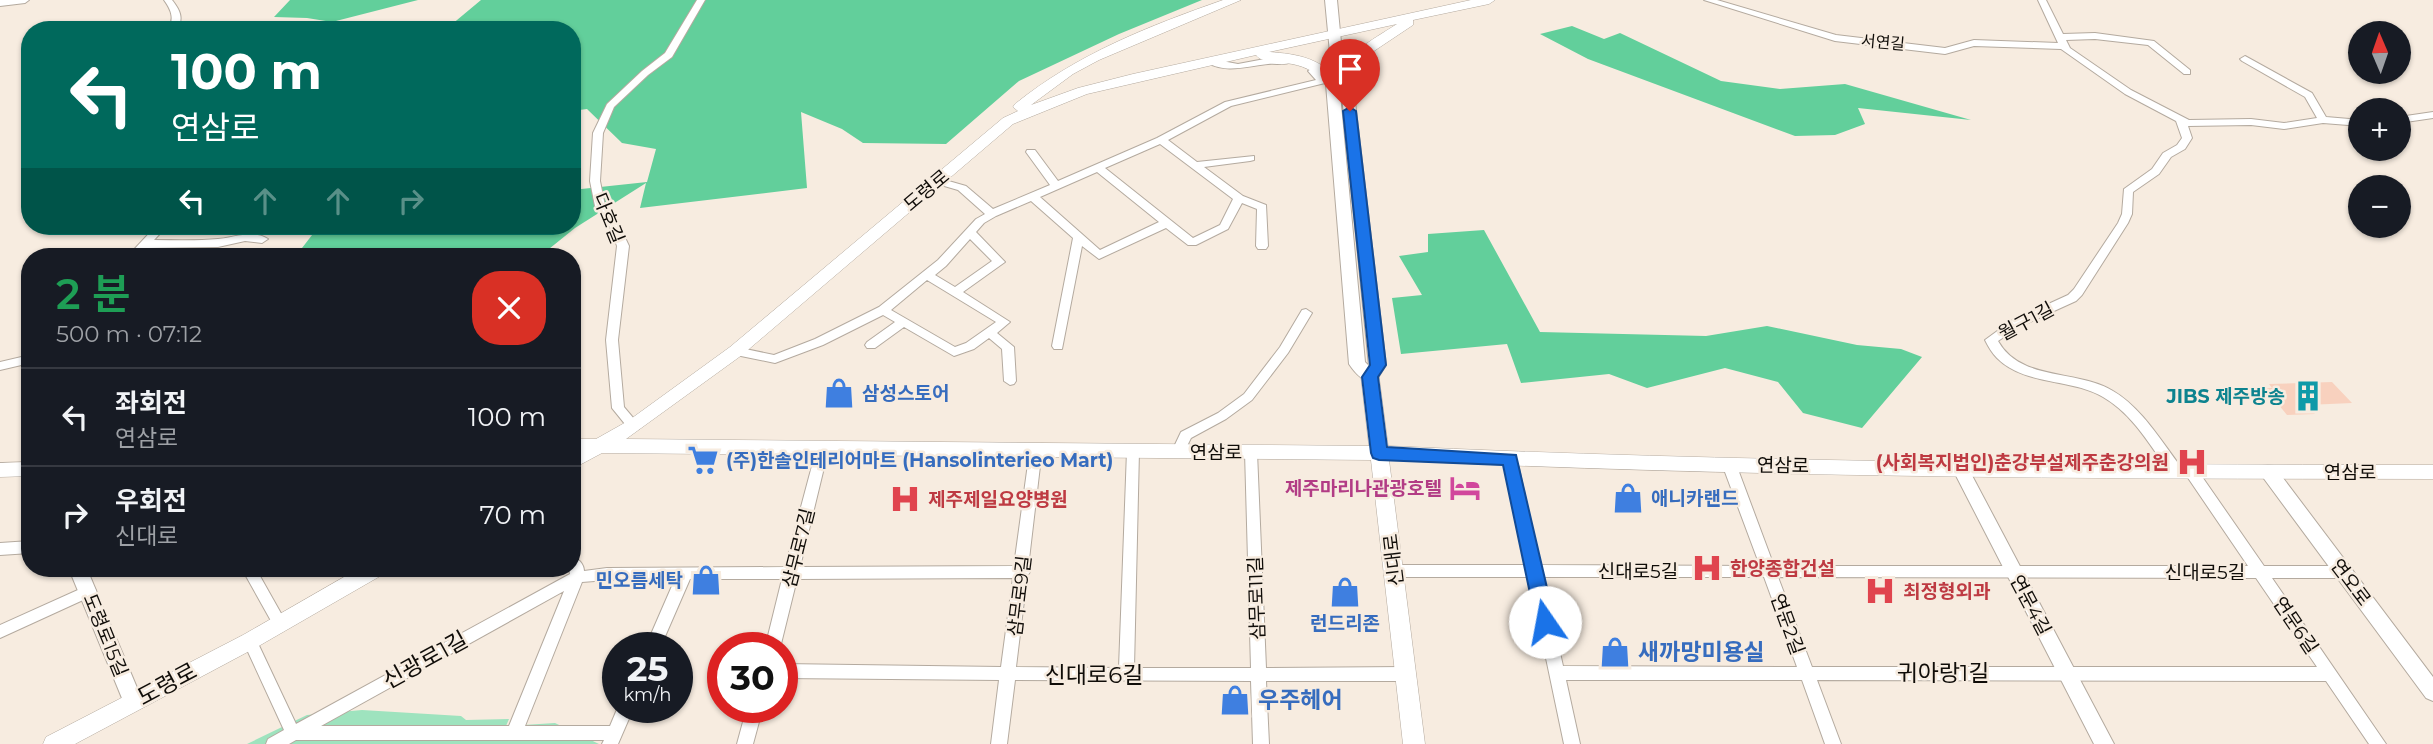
<!DOCTYPE html>
<html lang="ko">
<head>
<meta charset="utf-8">
<style>
  :root { --surface:#171b24; --page:#20242c; --text:#f1f3f6; --muted:#9ea1a6; --line:#363941 }
  body { margin:0; font-family:Montserrat,"Noto Sans KR",sans-serif; background:var(--page); color:var(--text); height:100vh; display:flex; flex-direction:column; font-size:26px; white-space:nowrap }
  * { box-sizing:border-box; margin:0 }
  p { font-size:23px; color:var(--muted) }
  .icon { flex:none; width:38px; height:38px; fill:none; stroke:currentColor; stroke-width:2; stroke-linecap:round; stroke-linejoin:round }
  .map { position:relative; flex:1; overflow:hidden }
  .side { position:absolute; left:21px; top:248px; width:560px; height:329px; display:flex; flex-direction:column; background:var(--surface); border-radius:28px; box-shadow:0 2px 5px #0004 }
  .side>* { flex:none }
  .top-card { position:absolute; left:21px; top:21px; width:560px; height:214px; border-radius:28px; box-shadow:0 2px 5px #0004; background:#00695c; color:#fff; overflow:hidden }
  .needle { width:46px; rotate:358deg }
  .fabs { position:absolute; left:2348px; top:21px; display:grid; gap:14px }
  .fabs a { display:grid; place-items:center; width:63px; height:63px; border-radius:50%; background:var(--surface); box-shadow:0 2px 5px #0004; font-size:35px }
  .speed { position:absolute; left:602px; top:632px; display:flex; gap:14px; font-size:35px; font-weight:700; text-align:center }
  .speed>* { display:grid; place-content:center; width:91px; height:91px; border-radius:50%; background:var(--surface); box-shadow:0 2px 5px #0004; line-height:1 }
  .speed small { font-size:18px; font-weight:400 }
  .speed .limit { border:10px solid #d22; background:#fff; color:#111 }
  .pin { position:absolute; display:grid; place-items:center; width:60px; height:60px; color:#fff; margin:-72px -30px; border-radius:50% 50% 50% 0; rotate:-45deg; box-shadow:0 0 7px #0007 }
  .pin .icon { rotate:45deg }
  .me { position:absolute; width:77px; margin:-38px; rotate:348deg; stroke-linejoin:round; filter:drop-shadow(0 0 5px #0008) }
  .turn { display:flex; align-items:center; gap:24px; height:147px; padding:0 35px; font-size:32px }
  .turn .icon { width:91px; height:91px; stroke-width:2.5 }
  .turn b { display:block; font-size:49px; line-height:60px }
  .lanes { display:flex; align-items:center; height:66px; padding:0 35px; background:#0003; justify-content:center; gap:35px; direction:ltr }
  .lanes .off { opacity:.35 }
  .round { display:grid; place-items:center; flex:none; width:74px; height:74px; border-radius:28px; background:var(--page) }
  .summary { display:flex; align-items:center; justify-content:space-between; height:119px; padding:0 35px }
  h1 { font-size:42px; font-weight:600; line-height:52px; color:#1e9e55 }
  ul { padding:0; list-style:none }
  li { display:flex; align-items:center; gap:21px; height:98px; padding:0 35px; border-top:2px solid var(--line) }
  li div { flex:1 }
  li b { display:block; font-size:26px }
  li em { font-style:normal }
  .map>svg:first-child { display:block }
  .green { fill:#9ee3be }
  .forest { fill:#62cf9b }
  .building { fill:#f8d1be }
  .lines { fill:none; stroke-linecap:round; stroke-linejoin:round }
  .minor-casing { stroke:#b4aa9f; stroke-width:2 }
  .tertiary-casing { stroke:#b4aa9f; stroke-width:2 }
  .secondary-casing { stroke:#b4aa9f; stroke-width:1 }
  .minor { fill:#fff; fill-rule:evenodd }
  .tertiary { fill:#fff; fill-rule:evenodd }
  .secondary { fill:#fff; fill-rule:evenodd }
  .route { fill:#1a73e8; stroke:#114b97; stroke-width:2 }
  .labels { text-anchor:middle; stroke-width:5; stroke-linejoin:round; paint-order:stroke }
  .far-street-label { font-size:16px; fill:#100d09; stroke:#f7ece0 }
  .street-label { font-size:19px; fill:#100d09; stroke:#f7ece0 }
  .shop-label { font-size:19px; font-weight:bold; fill:#366cbe; stroke:#f7ece0; text-anchor:start }
  .culture-label { font-size:19px; font-weight:bold; fill:#0d838f; stroke:#f7ece0; text-anchor:end }
  .health-label { font-size:19px; font-weight:bold; fill:#be3a42; stroke:#f7ece0; text-anchor:start }
  .hotel-label { font-size:19px; font-weight:bold; fill:#b23c85; stroke:#f7ece0; text-anchor:end }
  .near-shop-label { font-size:23px; font-weight:bold; fill:#366cbe; stroke:#f7ece0; text-anchor:start }
  .near-street-label { font-size:23px; fill:#100d09; stroke:#f7ece0 }
</style>
</head>
<body>
<div class="map">
<svg width="2433" height="744" viewBox="0 0 2433 744">
  <rect width="100%" height="100%" fill="#f7ece0"/>
  <path class="green" d="M362 710 461 716 466 720 509 719 506 726 555 723 599 744H247L307 715Z"/>
  <path class="forest" d="M290 0H418L332 22 307 18 274 17Z
    M481 0H1202L1119 34 1019 81 946 144 863 143 842 129 801 112 807 188 640 208 646 183 575 228 539 257H299L302 248 319 226H572V190L647 182 656 149 622 143 587 109 572 111V30H445Z
    M1572 26 1604 39 1620 33 1721 81 1780 89 1845 84 1971 120 1858 108 1865 124 1835 135 1795 136 1588 59 1540 34Z
    M1484 230 1540 332 1706 336 1767 326 1857 345 1901 349 1922 357 1862 428 1803 413 1778 382 1725 368 1647 388 1609 374 1521 383 1507 344 1401 354 1392 298 1422 295 1399 256 1428 252V234Z"/>
  <path class="building" d="M2332 382 2352 403 2307 405 2315 414 2287 415 2265 388H2272L2269 384Z"/>
  <g class="lines">
    <g class="minor-casing">
      <path id="minor" d="M0 0H29L25 3 0 6Z
        M164 0H172C180 10 184 18 177 30H168C175 18 171 10 164 0Z
        M697 0H705L672 57 648 75 614 107 603 133 600 181 605 206 620 227 629 246 618 340 624 407 640 426 639 429H629L612 408 606 340 617 246 610 227 595 206 590 181 593 133 607 104 642 71 665 53Z
        M1704 0H1717L1836 35 1945 48 1974 40 2058 43 2038 0H2046L2063 34 2095 33 2154 41 2190 70V74H2184L2148 45 2095 39 2066 40 2070 48 2131 90 2189 120 2251 119 2284 123 2317 118 2305 97 2242 61 2240 59 2245 56 2312 93 2326 117 2361 120V126L2323 123 2284 129 2251 125 2188 126 2192 138 2185 149 2171 157 2159 174 2133 192 2132 214 2128 223 2082 295 2076 301 2019 327 1998 341C2021 382 2078 369 2113 391 2142 408 2161 441 2181 467L2183 471 2181 475H2171C2152 448 2133 414 2103 397 2071 378 2025 386 1997 358 1992 353 1988 346 1985 340L2011 321 2068 295 2074 289 2118 223 2122 214 2124 189 2152 169 2163 153 2177 145 2182 138 2176 121 2125 94 2061 49 1974 46 1945 54 1835 41Z
        M1270 58 1286 59 1291 62C1284 66 1277 63 1268 64 1247 66 1226 74 1206 62L1211 59 1238 64Z
        M1313 68 1316 69 1325 79V83L1231 106 1168 140 1197 162 1254 156V160L1250 161 1204 167 1243 196 1266 205 1268 246 1266 249H1258L1256 246 1257 209 1242 203 1228 229 1196 245H1188L1166 228 1099 259 1082 246 1062 349H1054L1052 346 1073 238 1031 201 996 216 984 223 976 232 1005 262 963 292 1010 322 997 333 1014 347 1016 381 1014 384 1010 385 1004 381 1002 349 989 338 974 349 954 356 904 327 875 348H867L865 345 867 342 895 322 883 315 823 345 775 363 736 355 730 351 736 347 774 355 815 339 879 307 938 260 976 219 985 214 958 190 934 183 933 181 934 179 938 178 966 186 993 209 1050 185 1026 152 1027 150H1035L1058 181 1157 138 1225 102 1316 80 1308 71ZM1160 144 1233 199 1220 225 1193 238 1105 168ZM1097 172 1159 222 1100 250 1040 197ZM970 239 992 261 955 287 935 275 946 266ZM927 280 996 322 966 343 955 347 891 310Z
        M2433 112V118L2399 123V117Z
        M42 226H88C79 232 50 232 42 226Z
        M156 226H167L154 240C175 240 197 241 218 239 233 238 254 229 268 239L262 243 245 241 218 247 148 248 138 257H127Z
        M1306 309 1312 313 1288 353 1252 400 1226 419 1191 438 1183 454H1173L1172 451 1181 432 1218 413 1244 394 1280 347 1302 310Z
        M30 355V363L0 370V362Z
        M823 442 828 444 829 447 800 567 1014 566 1030 449 1031 446H1041L1042 449 1028 568 1030 572 1027 576 1016 667 1119 668 1127 451 1128 448H1138L1139 451 1134 668H1251L1245 452 1246 449H1256L1257 452 1266 668 1405 667 1410 669 1413 674 1410 679 1405 681H1266L1269 744H1253L1251 681 1015 680 1007 744H991L999 680 782 678V664L1001 667 1013 578 797 579 780 648H765L782 579H690L660 648H645L675 579 607 580 582 582 525 726H610L618 707H634L618 744H602L604 740H296L289 744H266L268 739 284 730 243 641 245 637 250 635 255 637 296 724 570 574 569 569H572V556C578 558 584 564 584 571L607 568 785 567 817 447 818 444ZM564 591 509 726H321Z
        M1510 454 1515 456 1517 459 1540 565 1760 566 1722 464 1724 460H1734L1736 464 1774 566H2248L2184 472 2186 468H2196L2264 566H2343L2348 568 2350 572 2348 576 2343 578H2272L2386 744H2369L2326 681 1817 680 1841 744H1825L1802 680H1566L1580 744H1564L1529 577H1395L1390 575 1388 571 1390 567 1395 565H1526L1503 459 1505 456ZM1543 577H1764L1797 667 1563 666ZM1778 577 2256 578 2317 667H1812Z
        M30 541V553L0 555V543Z
        M242 569H256L287 624 285 628 280 630 275 628Z
        M89 585 94 587 96 591 94 595 0 638V625Z
        M747 707H763L753 744H737Z"/>
    </g>
    <g class="tertiary-casing">
      <path id="tertiary" d="M1325 0H1337L1344 74 1353 85 1386 365 1376 381C1364 384 1355 373 1349 364L1326 84 1332 74ZM1339 83 1341 85 1369 366 1365 362Z
        M1959 460 1965 461 1967 466 2114 744H2094L1951 466 1953 461Z
        M2268 465 2274 466 2433 677V701L2426 698 2262 476 2260 471 2262 466Z
        M69 569H87L143 702 140 708 133 711 126 708Z"/>
    </g>
    <g class="secondary-casing">
      <path id="secondary" d="M1223 0H1241L1099 60 1073 74 1031 105 1078 88 1133 74 1471 0H1495L1489 4 1413 20V25L1374 51 1360 64 1352 88 1347 89 1340 85C1352 48 1366 44 1397 24L1269 52C1297 54 1324 58 1339 84L1337 87H1327C1305 52 1265 69 1256 55L1087 94 1013 124 742 355 626 439 1369 446 1361 377 1364 373H1376L1379 377 1388 446C1736 462 2085 465 2433 465V479C2085 479 1737 477 1389 460L1425 744H1403L1371 460 602 453 572 469V439H596L628 421 730 347 1003 118 1018 111 1013 107 1015 104C1077 54 1149 26 1223 0Z
        M30 462V476L0 477V463Z
        M358 569H385L382 575 257 647 75 744H43L46 737 243 635Z"/>
    </g>
    <use href="#minor" class="minor"/>
    <use href="#tertiary" class="tertiary"/>
    <use href="#secondary" class="secondary"/>
  </g>
  <path class="route" d="M1350 107 1356 111 1386 365 1378 377 1387 447 1516 455 1555 622 1552 628 1545 630 1539 628 1536 622 1503 465 1379 460 1373 458 1371 453 1362 377 1370 365 1343 111Z"/>
  <defs>
    <g id="shop-bare" transform="scale(2.415)"><path d="M-5-2.5h2.3a2.7 3.5 0 0 1 5.4 0H5L5.5 6h-11ZM-1.5-2.5h3a1.5 2.3 0 0 0-3 0Z" fill="#3f7fe0" stroke="#f7ece0" stroke-width="2.5" paint-order="stroke"/></g>
    <g id="building-bare" transform="scale(2.415)"><path d="M-4-6H4V6H1V3H-1V6H-4ZM-2.5-4.3h1.7v1.8h-1.7ZM.8-4.3h1.7v1.8H.8ZM-2.5-1h1.7V.8h-1.7ZM.8-1h1.7V.8H.8Z" fill="#0f9aa8" stroke="#f7ece0" stroke-width="2.5" paint-order="stroke"/></g>
    <g id="supermarket-bare" transform="scale(2.415)"><path d="M-6-5.5h2.5l.6 2H6L4.5 2H-2.5L-4.4-4H-6ZM-1.5 3.2a1.3 1.3 0 1 0 .1 0ZM3 3.2a1.3 1.3 0 1 0 .1 0Z" fill="#3f7fe0" stroke="#f7ece0" stroke-width="2.5" paint-order="stroke"/></g>
    <g id="hospital-bare" transform="scale(2.415)"><path d="M-5-5h3v3.5h4V-5h3V5h-3V1.5h-4V5h-3Z" fill="#e0444e" stroke="#f7ece0" stroke-width="2.5" paint-order="stroke"/></g>
    <g id="hotel-bare" transform="scale(2.415)"><path d="M-6-4.5h1.5V1H6V5H4.5V3h-9V5H-6ZM-4 0a1.8 1.8 0 1 1 3.6 0ZM.5 0V-2.5h3Q6-2.5 6 0Z" fill="#d1479c" stroke="#f7ece0" stroke-width="2.5" paint-order="stroke"/></g>
  </defs>
  <g fill-rule="evenodd">
    <use href="#shop-bare" x="839" y="393"/>
    <use href="#building-bare" x="2308" y="396"/>
    <use href="#supermarket-bare" x="703" y="460"/>
    <use href="#hospital-bare" x="2192" y="462"/>
    <use href="#hotel-bare" x="1465" y="488"/>
    <use href="#shop-bare" x="1628" y="498"/>
    <use href="#hospital-bare" x="905" y="499"/>
    <use href="#hospital-bare" x="1707" y="568"/>
    <use href="#shop-bare" x="706" y="580"/>
    <use href="#hospital-bare" x="1880" y="591"/>
    <use href="#shop-bare" x="1345" y="592"/>
    <use href="#shop-bare" x="1615" y="652"/>
    <use href="#shop-bare" x="1235" y="700"/>
  </g>
  <g class="labels">
    <g class="far-street-label">
      <text transform="translate(1883 42) rotate(5)" y="6">서연길</text>
    </g>
    <g class="street-label">
      <text transform="translate(926 190) rotate(-40)" y="7">도령로</text>
      <text transform="translate(609 218) rotate(68)" y="7">다호길</text>
      <text transform="translate(2026 321) rotate(-28)" y="7">월구1길</text>
      <text x="1216" y="459">연삼로</text>
      <text transform="translate(1783 465) rotate(1)" y="7">연삼로</text>
      <text x="2350" y="479">연삼로</text>
      <text transform="translate(798 548) rotate(-76)" y="7">삼무로7길</text>
      <text transform="translate(1393 560) rotate(-97)" y="7">신대로</text>
      <text x="1638" y="578">신대로5길</text>
      <text x="2205" y="579">신대로5길</text>
      <text transform="translate(2351 582) rotate(53)" y="7">연오로</text>
      <text transform="translate(1019 596) rotate(-83)" y="7">삼무로9길</text>
      <text transform="translate(1256 598) rotate(-92)" y="7">삼무로11길</text>
      <text transform="translate(2031 605) rotate(62)" y="7">연문4길</text>
      <text transform="translate(1788 624) rotate(70)" y="7">연문2길</text>
      <text transform="translate(2296 625) rotate(56)" y="7">연문6길</text>
      <text transform="translate(106 635) rotate(68)" y="7">도령로15길</text>
    </g>
    <g class="shop-label">
      <text x="862" y="400">삼성스토어</text>
      <text x="726" y="467">(주)한솔인테리어마트 (Hansolinterieo Mart)</text>
      <text x="1651" y="505">애니카랜드</text>
      <text x="683" y="587" text-anchor="end">민오름세탁</text>
      <text x="1345" y="630" text-anchor="middle">런드리존</text>
    </g>
    <g class="culture-label">
      <text x="2285" y="403">JIBS 제주방송</text>
    </g>
    <g class="health-label">
      <text x="2169" y="469" text-anchor="end">(사회복지법인)춘강부설제주춘강의원</text>
      <text x="928" y="506">제주제일요양병원</text>
      <text x="1730" y="575">한양종합건설</text>
      <text x="1903" y="598">최정형외과</text>
    </g>
    <g class="hotel-label">
      <text x="1442" y="495">제주마리나관광호텔</text>
    </g>
    <g class="near-shop-label">
      <text x="1638" y="660">새까망미용실</text>
      <text x="1258" y="708">우주헤어</text>
    </g>
    <g class="near-street-label">
      <text transform="translate(425 660) rotate(-29)" y="8">신광로1길</text>
      <text x="1943" y="681">귀아랑1길</text>
      <text x="1094" y="683">신대로6길</text>
      <text transform="translate(167 684) rotate(-28)" y="8">도령로</text>
    </g>
  </g>
</svg>
<div class="fabs">
<a><svg class="needle" viewBox="-14 -14 28 28"><path d="M0-13l5 13h-10z" fill="#e53935"/><path d="M0 13l5-13h-10z" fill="#9ea1a6"/></svg></a>
<a>+</a>
<a>−</a>
</div>
<div class="speed"><div>25<small>km/h</small></div><div class="limit">30</div></div>
<div class="pin" style="left:1350px;top:111px;background:#d93025"><svg class="icon" aria-label="arrive" viewBox="0 0 24 24"><path d="M6 21V4h12l-3 4 3 4H6"/></svg></div>
<svg class="me" style="left:1545px;top:622px" viewBox="-20 -20 40 40"><circle r="19" fill="#fff"/><path d="M0-13L10 11 0 6-10 11z" fill="#1a73e8"/></svg>
<div class="top-card">
<div class="turn"><svg class="icon" aria-label="left" viewBox="0 0 24 24"><path d="M17 20v-9H6M10 6l-5 5 5 5"/></svg><div><b>100 m</b>연삼로</div></div>
<div class="lanes"><svg class="icon" aria-label="left" viewBox="0 0 24 24"><path d="M17 20v-9H6M10 6l-5 5 5 5"/></svg><svg class="icon off" aria-label="ahead" viewBox="0 0 24 24"><path d="M12 20V5M6 11l6-6 6 6"/></svg><svg class="icon off" aria-label="ahead" viewBox="0 0 24 24"><path d="M12 20V5M6 11l6-6 6 6"/></svg><svg class="icon off" aria-label="right" viewBox="0 0 24 24"><path d="M7 20v-9h11M14 6l5 5-5 5"/></svg></div>
</div>
<section class="side">
<div class="summary"><div><h1>2 분</h1><p>500 m · 07:12</p></div><a class="round" style="background:#d93025;color:#fff"><svg class="icon" aria-label="close" viewBox="0 0 24 24"><path d="M6 6l12 12M18 6L6 18"/></svg></a></div>
<ul>
<li><svg class="icon" aria-label="left" viewBox="0 0 24 24"><path d="M17 20v-9H6M10 6l-5 5 5 5"/></svg><div><b>좌회전</b><p>연삼로</p></div><em>100 m</em></li>
<li><svg class="icon" aria-label="right" viewBox="0 0 24 24"><path d="M7 20v-9h11M14 6l5 5-5 5"/></svg><div><b>우회전</b><p>신대로</p></div><em>70 m</em></li>
</ul>
</section>
</div>
</body>
</html>
